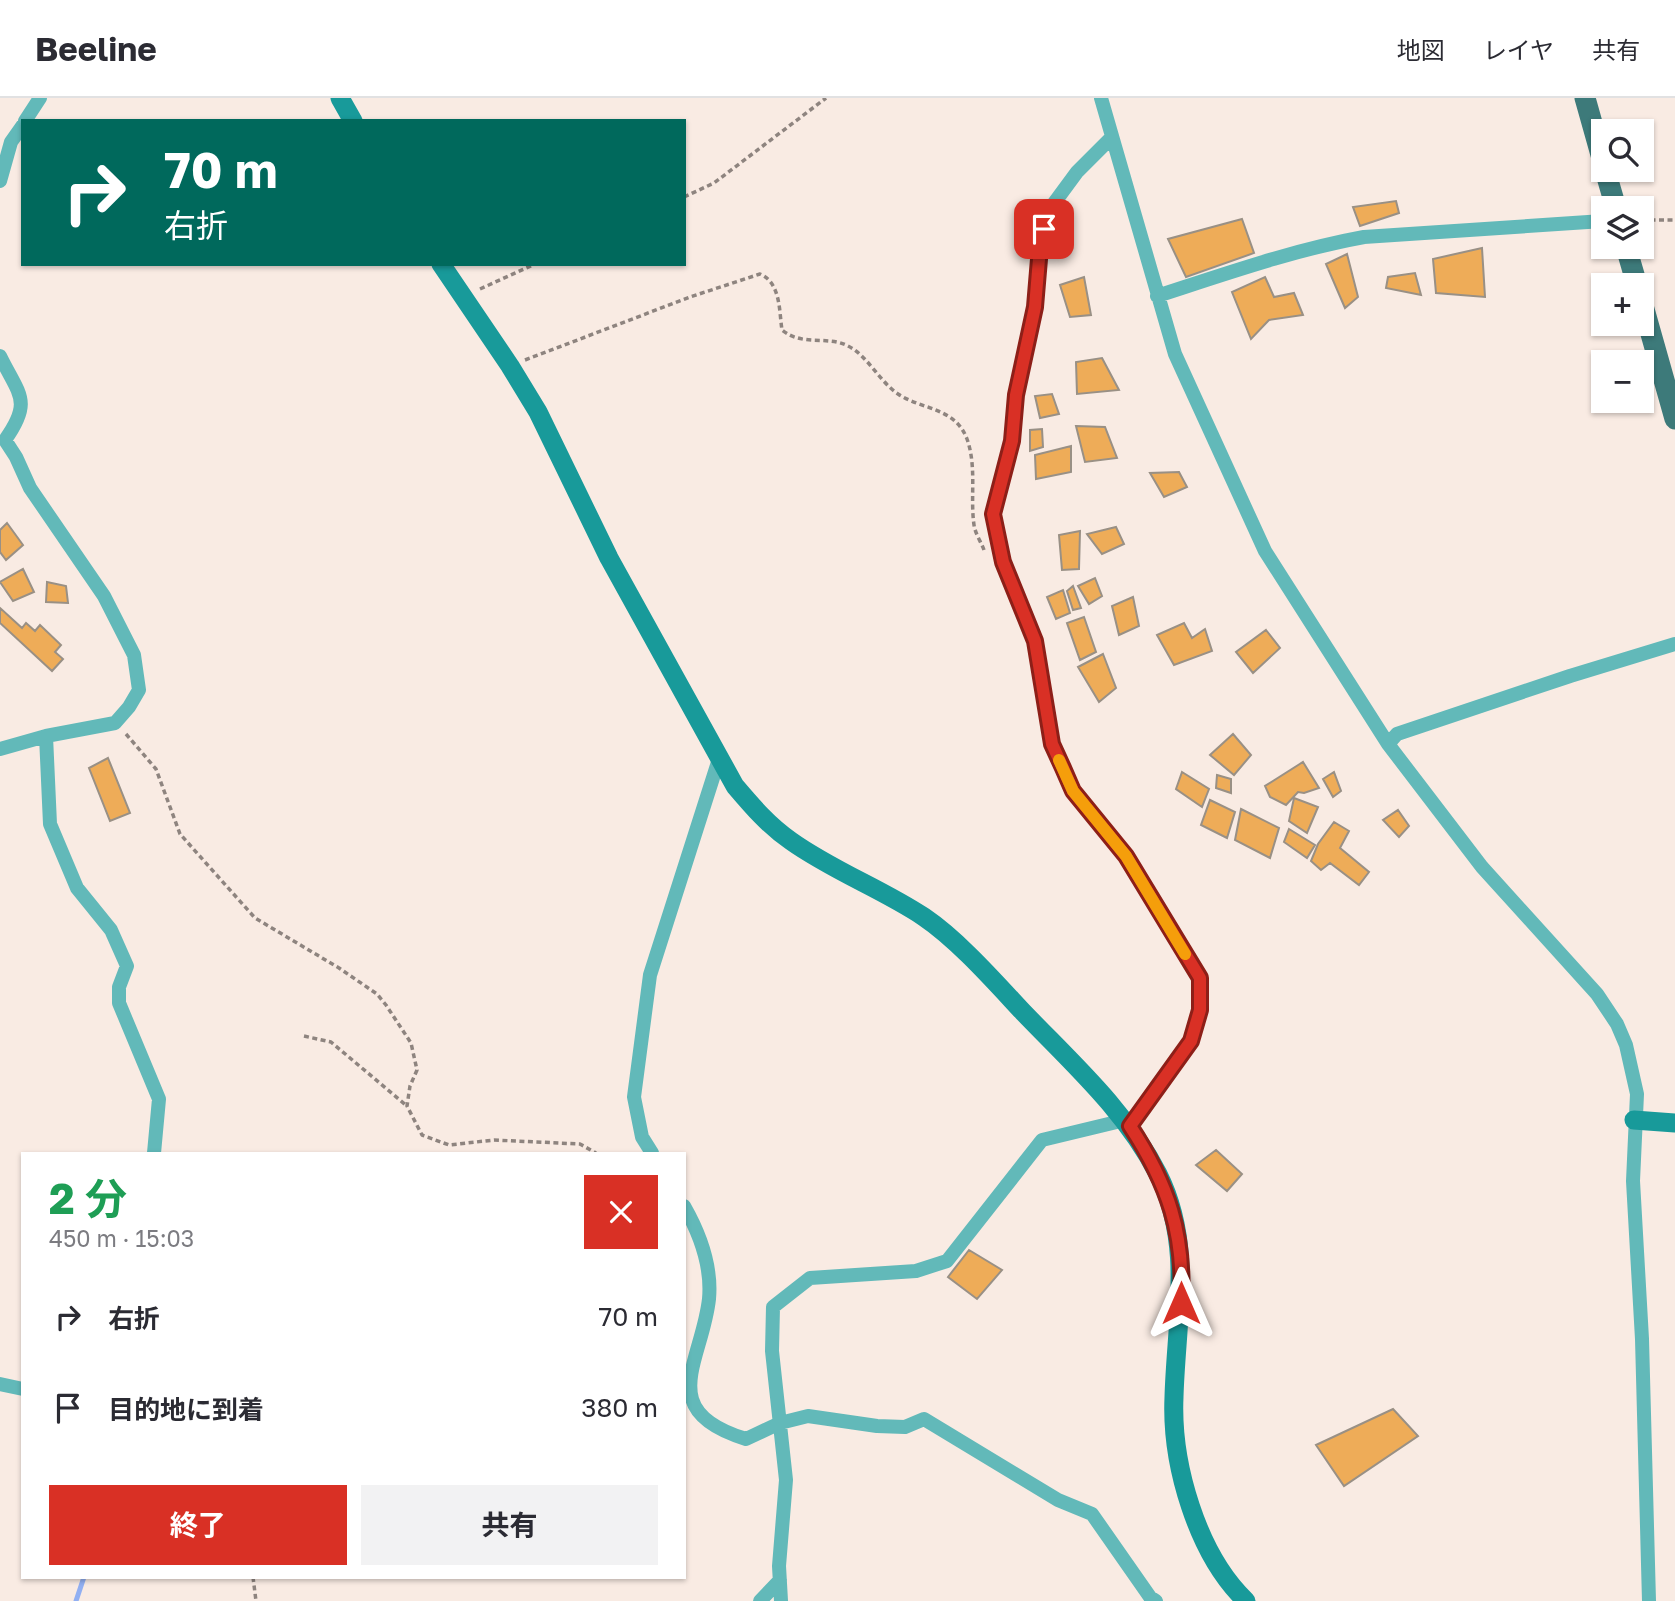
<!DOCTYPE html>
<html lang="ja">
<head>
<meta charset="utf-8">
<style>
  :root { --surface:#fff; --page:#f2f2f3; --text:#2b2b33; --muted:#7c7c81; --line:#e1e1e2; --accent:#d93025 }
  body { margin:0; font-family:"Golos Text","Noto Sans JP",sans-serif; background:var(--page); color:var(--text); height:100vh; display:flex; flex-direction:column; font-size:26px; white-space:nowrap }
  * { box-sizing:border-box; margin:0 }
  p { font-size:23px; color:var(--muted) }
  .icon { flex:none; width:38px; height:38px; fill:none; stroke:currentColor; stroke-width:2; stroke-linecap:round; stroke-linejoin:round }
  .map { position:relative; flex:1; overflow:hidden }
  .panel { position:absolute; left:21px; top:1054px; width:665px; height:427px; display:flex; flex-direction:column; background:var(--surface); border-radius:0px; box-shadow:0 2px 5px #0004 }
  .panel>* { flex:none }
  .guide { position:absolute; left:21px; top:21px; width:665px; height:147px; border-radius:0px; box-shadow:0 2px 5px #0004; background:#00695c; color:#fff; overflow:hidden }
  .tools { position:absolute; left:1591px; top:21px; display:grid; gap:14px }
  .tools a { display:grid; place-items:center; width:63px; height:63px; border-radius:0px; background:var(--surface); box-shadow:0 2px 5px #0004; font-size:35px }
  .pin { position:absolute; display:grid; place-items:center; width:60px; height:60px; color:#fff; margin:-30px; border-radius:14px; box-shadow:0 4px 10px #0006 }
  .me { position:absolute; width:77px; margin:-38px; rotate:0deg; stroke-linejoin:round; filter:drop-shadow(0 0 5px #0008) }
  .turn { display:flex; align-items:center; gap:24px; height:147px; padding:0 28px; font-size:32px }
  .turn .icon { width:91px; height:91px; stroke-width:2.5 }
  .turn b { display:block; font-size:49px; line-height:60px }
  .round { display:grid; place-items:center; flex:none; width:74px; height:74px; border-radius:0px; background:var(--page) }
  .overview { display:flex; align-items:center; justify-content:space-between; height:119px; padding:0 28px }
  h1 { font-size:42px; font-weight:700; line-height:52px; color:#1e9e55 }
  .action { display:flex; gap:14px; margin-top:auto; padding:14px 28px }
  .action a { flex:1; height:80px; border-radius:0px; background:var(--accent); color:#fff; font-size:28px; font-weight:700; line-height:80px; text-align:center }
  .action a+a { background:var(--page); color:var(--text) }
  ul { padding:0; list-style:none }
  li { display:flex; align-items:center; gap:21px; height:91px; padding:0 28px }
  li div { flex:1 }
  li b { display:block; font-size:26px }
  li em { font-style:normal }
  header { display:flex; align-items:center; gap:42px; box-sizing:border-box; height:98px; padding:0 35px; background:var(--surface); border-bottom:2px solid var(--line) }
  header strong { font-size:33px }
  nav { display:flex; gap:38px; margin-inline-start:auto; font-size:24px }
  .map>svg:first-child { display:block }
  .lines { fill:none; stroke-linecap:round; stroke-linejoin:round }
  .stream { stroke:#91aff2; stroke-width:5 }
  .building { fill:#eeac58; stroke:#999085; stroke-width:2 }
  .path { stroke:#8e847f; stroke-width:3.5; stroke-dasharray:5 3.5; stroke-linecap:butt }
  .street { stroke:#62b9b9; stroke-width:14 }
  .secondary { stroke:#189a9a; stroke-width:19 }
  .primary { stroke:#3d7a7a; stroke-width:21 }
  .route-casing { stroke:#8d1f18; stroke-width:18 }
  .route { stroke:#d93025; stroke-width:12 }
  .slow { stroke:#f59e0b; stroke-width:12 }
</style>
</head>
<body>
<header>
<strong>Beeline</strong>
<nav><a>地図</a><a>レイヤ</a><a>共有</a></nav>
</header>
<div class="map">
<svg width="1675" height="1503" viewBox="0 0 1675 1503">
  <rect width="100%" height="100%" fill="#f9ebe3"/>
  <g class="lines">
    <path class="stream" d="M76 1503 84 1479"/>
  </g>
  <path class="building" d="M1396 103 1399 115 1360 128 1353 109Z
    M1242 121 1254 155 1186 179 1168 141Z
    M1482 150 1485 199 1436 195 1433 161Z
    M1347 156 1358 199 1345 210 1326 166Z
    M1415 175 1421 197 1386 190 1388 179Z
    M1084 179 1091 217 1070 219 1060 187Z
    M1265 179 1274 199 1294 195 1303 217 1269 222 1251 241 1232 194Z
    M1102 260 1119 292 1077 296 1076 264Z
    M1052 296 1059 316 1040 320 1035 298Z
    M1076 328 1105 329 1117 360 1085 364Z
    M1042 331 1043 349 1030 353V332Z
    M1071 348V374L1036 381 1035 357Z
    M1179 374 1187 389 1164 399 1150 375Z
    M7 425 23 447 6 462 0 454V432Z
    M1116 429 1124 446 1102 456 1087 436Z
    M1080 433 1079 471 1062 472 1059 437Z
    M23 471 34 494 13 503 0 484Z
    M1095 480 1102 498 1089 506 1078 488Z
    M47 484 66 488 68 505 46 504Z
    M1073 488 1081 510 1073 512 1067 493Z
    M1063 492 1070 515 1056 521 1047 499Z
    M1133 499 1139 528 1119 537 1112 508Z
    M0 510 22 530 26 525 35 533 40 527 61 547 55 554 63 561 52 573 0 525Z
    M1084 519 1096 554 1080 562 1067 525Z
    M1184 525 1192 540 1205 531 1212 553 1174 567 1157 537Z
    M1266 532 1280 550 1253 575 1236 554Z
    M1103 556 1116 590 1099 604 1078 569Z
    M1233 636 1251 657 1234 677 1210 657Z
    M108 660 130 715 110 723 89 670Z
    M1303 664 1319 690 1304 695 1298 694 1286 707 1270 699 1265 688Z
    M1182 674 1209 691 1202 709 1176 691Z
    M1334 674 1341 693 1333 699 1323 681Z
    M1217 677 1231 681V695L1216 690Z
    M1294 700 1318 709 1307 735 1289 723Z
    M1210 702 1235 714 1227 740 1201 727Z
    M1241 711 1279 730 1270 760 1235 742Z
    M1398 712 1409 728 1399 739 1383 722Z
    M1334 724 1349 733 1340 750 1369 774 1359 787 1330 765 1321 772 1311 763 1318 746Z
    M1289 731 1315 747 1307 760 1284 744Z
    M1216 1052 1242 1076 1227 1093 1196 1067Z
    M969 1152 1002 1172 977 1201 948 1179Z
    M1393 1311 1418 1338 1344 1388 1316 1347Z"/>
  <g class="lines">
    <path class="path" d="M684 99 714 85 826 0
      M1642 122H1675
      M480 191 535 166
      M525 262 690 199 760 176C781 185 779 213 782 232 803 249 827 237 848 248 867 257 879 283 898 296 922 312 955 309 967 341 977 369 970 399 974 427 975 435 981 444 984 452
      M126 636 156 671 180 736 255 820 339 870 377 896 386 907 411 945 417 972 410 988 407 1008 422 1037 449 1047 494 1042 580 1046 596 1055
      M304 938 331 944 407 1008
      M253 1479 256 1503"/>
    <path class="street" d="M1101 0 1175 256 1265 453 1388 646 1482 769 1597 896 1617 926 1626 947 1637 996 1633 1083 1642 1241 1649 1503
      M25 23 40 0
      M1112 39 1077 74 1049 112 1039 149 1035 209 1016 297 1011 343 994 416 1003 464 1035 543 1052 646 1073 693 1126 758 1200 880V912L1191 943 1130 1028
      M0 83 11 44 23 27
      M1157 198C1225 176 1293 152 1364 139L1603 123
      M0 258C19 297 33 303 5 342
      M46 638 50 726 77 790 111 832 127 868 119 889V905L159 1001 154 1055
      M1388 646 1397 636 1570 578 1675 546
      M0 651 46 638 115 625 129 609 139 592 134 557 104 498 30 390 16 359 5 342
      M652 1055 642 1039 634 999 650 877 719 661
      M684 1108C700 1136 712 1168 709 1201 702 1264 654 1313 746 1341L780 1325 808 1318 877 1328 905 1329 924 1321 1058 1402 1092 1416 1150 1499 1156 1503
      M0 1286 23 1291
      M760 1503 780 1482
      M781 1503 779 1468 786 1382 772 1253 773 1209 810 1180 916 1173 947 1163 1042 1042 1125 1022"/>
    <path class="secondary" d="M340 0 353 23
      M441 166 510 268 538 314 609 460 735 688C752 708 769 728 791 743 833 773 882 791 924 819 958 842 995 884 1023 914 1072 965 1126 1013 1158 1076 1194 1147 1176 1224 1174 1299 1171 1366 1197 1456 1246 1503
      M1634 1022 1675 1025"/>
    <path class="primary" d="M1585 0 1603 64
      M1605 72 1616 110
      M1626 149 1637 187
      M1642 204 1675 321"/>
  </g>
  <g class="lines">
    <g class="route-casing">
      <path id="route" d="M1044 131 1040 149 1035 209 1016 297 1012 343 993 416 1003 464 1035 543 1052 646 1063 670 1073 693 1126 758 1200 880V912L1191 943 1130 1028C1168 1086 1185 1136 1181 1205"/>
    </g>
    <use href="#route" class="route"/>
    <path class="slow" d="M1059 662 1073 693 1126 758 1185 856"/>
  </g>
</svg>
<div class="tools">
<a><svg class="icon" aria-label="search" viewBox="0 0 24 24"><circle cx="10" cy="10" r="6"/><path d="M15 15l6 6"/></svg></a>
<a><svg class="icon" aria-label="layers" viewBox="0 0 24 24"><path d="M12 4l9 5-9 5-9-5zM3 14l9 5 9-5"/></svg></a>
<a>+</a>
<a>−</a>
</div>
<div class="pin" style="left:1044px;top:131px;background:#d93025"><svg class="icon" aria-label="arrive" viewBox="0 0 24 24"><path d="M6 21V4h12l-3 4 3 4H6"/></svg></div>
<svg class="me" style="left:1181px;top:1205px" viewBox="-20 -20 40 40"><path d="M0-17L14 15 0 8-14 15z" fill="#d93025" stroke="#fff" stroke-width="4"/></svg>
<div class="guide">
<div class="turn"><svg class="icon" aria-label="right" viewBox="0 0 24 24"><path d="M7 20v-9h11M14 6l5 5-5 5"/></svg><div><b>70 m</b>右折</div></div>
</div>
<section class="panel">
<div class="overview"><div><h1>2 分</h1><p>450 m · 15:03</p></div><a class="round" style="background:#d93025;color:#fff"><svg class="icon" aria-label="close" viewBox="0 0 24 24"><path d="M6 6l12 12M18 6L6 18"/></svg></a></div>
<ul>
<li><svg class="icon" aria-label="right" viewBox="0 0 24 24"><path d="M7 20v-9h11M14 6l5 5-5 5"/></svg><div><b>右折</b></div><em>70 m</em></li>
<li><svg class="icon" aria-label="arrive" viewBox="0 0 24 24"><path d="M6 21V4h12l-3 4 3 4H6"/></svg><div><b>目的地に到着</b></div><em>380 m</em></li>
</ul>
<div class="action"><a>終了</a><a>共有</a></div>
</section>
</div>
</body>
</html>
